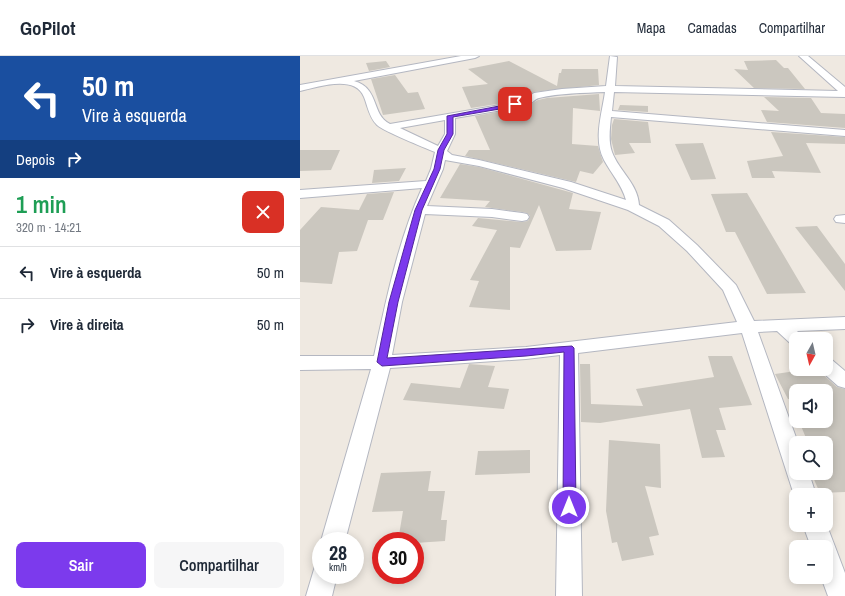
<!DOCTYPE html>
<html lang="pt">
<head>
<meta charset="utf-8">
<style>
  :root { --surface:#fff; --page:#f6f6f7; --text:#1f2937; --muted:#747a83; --line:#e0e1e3; --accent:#7c3aed }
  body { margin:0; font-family:"Archivo Narrow",sans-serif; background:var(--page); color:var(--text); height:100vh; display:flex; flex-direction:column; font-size:15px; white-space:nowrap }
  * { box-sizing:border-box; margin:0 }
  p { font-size:13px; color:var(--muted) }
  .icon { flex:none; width:22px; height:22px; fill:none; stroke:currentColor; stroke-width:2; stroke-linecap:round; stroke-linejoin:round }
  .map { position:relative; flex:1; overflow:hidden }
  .side { display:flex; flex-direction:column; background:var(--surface); width:300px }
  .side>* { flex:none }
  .hud { background:#1a4fa0; color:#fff; overflow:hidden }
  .needle { width:26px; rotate:188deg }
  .fabs { position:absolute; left:489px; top:276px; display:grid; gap:8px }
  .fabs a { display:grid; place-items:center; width:44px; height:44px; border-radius:8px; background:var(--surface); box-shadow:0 2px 10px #0003; font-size:20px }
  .speed { position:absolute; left:12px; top:476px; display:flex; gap:8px; font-size:20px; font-weight:700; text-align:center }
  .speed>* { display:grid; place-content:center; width:52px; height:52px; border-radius:50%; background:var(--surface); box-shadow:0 2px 10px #0003; line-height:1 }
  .speed small { font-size:10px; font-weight:400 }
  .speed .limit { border:6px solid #d22; background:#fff; color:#111 }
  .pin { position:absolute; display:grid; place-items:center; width:34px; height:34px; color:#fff; margin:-17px; border-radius:8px; box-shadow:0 2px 6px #0006 }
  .me { position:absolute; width:44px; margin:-22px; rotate:0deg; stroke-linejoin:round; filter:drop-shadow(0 0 3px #0008) }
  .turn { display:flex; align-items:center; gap:14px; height:84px; padding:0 16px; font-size:18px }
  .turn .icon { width:52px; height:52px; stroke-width:2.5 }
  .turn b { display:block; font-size:28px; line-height:34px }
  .then { display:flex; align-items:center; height:38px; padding:0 16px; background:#0003; gap:8px; font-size:15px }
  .round { display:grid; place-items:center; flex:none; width:42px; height:42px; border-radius:8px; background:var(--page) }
  .headline { display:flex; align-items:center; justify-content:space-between; height:68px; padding:0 16px }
  h1 { font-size:24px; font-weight:600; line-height:30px; color:#1e9e55 }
  .cta { display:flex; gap:8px; margin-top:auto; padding:8px 16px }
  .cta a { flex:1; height:46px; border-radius:8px; background:var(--accent); color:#fff; font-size:16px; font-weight:600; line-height:46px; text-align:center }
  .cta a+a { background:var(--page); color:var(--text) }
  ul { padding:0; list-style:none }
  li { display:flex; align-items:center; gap:12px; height:52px; padding:0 16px; border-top:1px solid var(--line) }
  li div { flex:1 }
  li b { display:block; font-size:15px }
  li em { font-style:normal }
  header { display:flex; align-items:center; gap:24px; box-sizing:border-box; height:56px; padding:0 20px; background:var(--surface); border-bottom:1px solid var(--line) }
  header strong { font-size:19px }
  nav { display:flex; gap:22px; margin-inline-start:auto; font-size:14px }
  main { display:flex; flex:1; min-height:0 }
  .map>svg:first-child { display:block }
  .building { fill:#cbc7bf }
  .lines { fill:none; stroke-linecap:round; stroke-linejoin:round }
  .street-casing { stroke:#b4b7c1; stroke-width:2 }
  .street { fill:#fff; fill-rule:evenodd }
  .route { fill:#7c3aed; stroke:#51269a }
</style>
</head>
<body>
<header>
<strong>GoPilot</strong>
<nav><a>Mapa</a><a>Camadas</a><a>Compartilhar</a></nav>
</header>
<main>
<section class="side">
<div class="hud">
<div class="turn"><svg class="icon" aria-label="left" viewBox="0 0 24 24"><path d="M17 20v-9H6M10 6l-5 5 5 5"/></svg><div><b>50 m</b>Vire à esquerda</div></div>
<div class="then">Depois<svg class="icon" aria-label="right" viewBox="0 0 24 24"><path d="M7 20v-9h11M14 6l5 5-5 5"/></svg></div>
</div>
<div class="headline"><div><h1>1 min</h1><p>320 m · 14:21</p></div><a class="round" style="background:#d93025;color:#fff"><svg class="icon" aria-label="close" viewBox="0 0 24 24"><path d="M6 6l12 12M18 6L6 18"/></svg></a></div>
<ul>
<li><svg class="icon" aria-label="left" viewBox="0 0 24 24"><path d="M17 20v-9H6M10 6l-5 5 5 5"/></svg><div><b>Vire à esquerda</b></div><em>50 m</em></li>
<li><svg class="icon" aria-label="right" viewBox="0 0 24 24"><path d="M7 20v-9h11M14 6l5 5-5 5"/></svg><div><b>Vire à direita</b></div><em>50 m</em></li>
</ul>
<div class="cta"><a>Sair</a><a>Compartilhar</a></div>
</section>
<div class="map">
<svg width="545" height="540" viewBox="0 0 545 540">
  <rect width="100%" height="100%" fill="#efe9e1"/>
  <path class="building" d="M476 4 484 12H488L505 33 454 32 434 13 448 14 444 5Z
    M86 5 90 11 69 15 66 7Z
    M209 5 257 30 259 17H261L262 13H298L299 29 234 36 222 44 171 52 162 31 188 28 168 13Z
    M95 19 108 37 118 36 125 53 83 59 71 23Z
    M299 38 300 55 273 52 272 88 298 90 303 106 293 118 280 115 276 126 165 100 169 94H190L175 60 226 51 238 44 247 42Z
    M464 41 511 42 521 57 545 58V72L467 66 461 54 479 55Z
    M320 49 348 50V56L318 54Z
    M314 63 348 66 351 87H329L335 97 315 99 311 83 312 69Z
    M471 76 545 81V88L506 87 521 117 472 115 475 122H452L447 105 483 100Z
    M403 87 416 123 391 124 375 88Z
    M0 94H40L31 114 0 115Z
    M160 108 179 111 273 137 269 153 301 156 291 194 256 195 239 149 220 192 210 191V254L169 251 179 225 170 224 197 174 172 170 178 162 222 166 228 165 230 160 227 157 222 156 185 151 190 145 140 142Z
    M106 112 99 125 72 127 74 114Z
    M94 136 83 164H68L57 195 39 196 32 228 0 226V174L21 151 59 154 67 138Z
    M447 137 506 237 467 238 435 176H426L411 138Z
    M517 170 545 208V235L495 171Z
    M408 300H432L452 349 419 352 426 374H416L425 401 402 402 390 353 300 367 281 366 280 308H290L291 348 343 350 336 333 414 321Z
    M169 308 195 310 188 331 209 333 204 353 103 344 111 327 160 332Z
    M510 313H519V315L537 331 545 333V436L520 437 512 419 526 417V387H508L499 365H526V335H496V358L490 343H488L475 318Z
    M309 384 360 388 361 432 345 430 359 479 349 481 354 499 322 505 317 486 312 487 306 455Z
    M230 394V417L175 419 178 395Z
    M131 415 128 435H145L141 464H147L145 485 115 487V485H98L103 455 72 456 81 417Z"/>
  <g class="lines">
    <g class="street-casing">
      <path id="street" d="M161 0H179L175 2 54 25C80 32 71 59 90 68L223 45 234 37 262 33 306 30 310 0 317 1 315 30 538 35 499 0H508L545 31V41L314 36 312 55 545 74V80L311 61C310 72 308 85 312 96 319 115 338 128 339 149L369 164 397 189 436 229 454 265 545 261V273L497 275 505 283H496V289L490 287 477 275 458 276 498 387H496V417H509L516 439H496V444L494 439 442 277 278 297 282 540H256L260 299 226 303 90 312 45 485H21L71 313 0 314V300H74C86 244 98 185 122 132L0 142V134L126 125 131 113 135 96C123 91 85 76 77 69 69 61 68 51 64 41 55 18 18 31 0 35V29ZM305 36C302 58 293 83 304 104 311 117 322 129 326 144L271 126 179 104 152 99 147 95 155 78V62L226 50C231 49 234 43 239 42 260 37 283 37 305 36ZM145 64V78L138 90 100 72ZM145 104 179 110 263 132 328 154 359 170 387 195 423 234 437 266 226 291 92 299 102 246 125 158 192 161 222 165 227 164 229 161 227 158 222 157 192 153 127 150 143 113Z
        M545 159V167L536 166 534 163 536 160Z
        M526 302 532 304 545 315V332L538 330 520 314 526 313Z
        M526 467 545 517V540H528L521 521H526V491H511L503 469H526Z
        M21 508V519H37L32 540H6L15 510Z"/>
    </g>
    <use href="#street" class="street"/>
  </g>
  <path class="route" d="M215 47 218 48 217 50 153 61V78L144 94 140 113 122 154 98 246 87 302 272 290 274 292 276 451 274 455 269 457 265 455 263 451 264 296 226 300 82 310 77 306 89 246 115 154 134 113 138 94 147 78V60Z"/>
</svg>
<div class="fabs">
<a><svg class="needle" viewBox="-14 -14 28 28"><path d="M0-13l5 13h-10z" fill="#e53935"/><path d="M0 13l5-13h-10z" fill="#747a83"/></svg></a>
<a><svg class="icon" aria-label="sound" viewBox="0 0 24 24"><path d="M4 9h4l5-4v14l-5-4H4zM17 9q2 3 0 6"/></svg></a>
<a><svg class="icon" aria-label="search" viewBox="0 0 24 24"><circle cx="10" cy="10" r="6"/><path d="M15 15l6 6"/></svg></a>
<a>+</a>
<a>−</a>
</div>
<div class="speed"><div>28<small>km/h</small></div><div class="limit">30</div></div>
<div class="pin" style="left:215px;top:48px;background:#d93025"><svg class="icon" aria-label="arrive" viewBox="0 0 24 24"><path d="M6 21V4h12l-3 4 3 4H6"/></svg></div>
<svg class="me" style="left:269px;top:451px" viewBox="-20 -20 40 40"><circle r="17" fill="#7c3aed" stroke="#fff" stroke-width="3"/><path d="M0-11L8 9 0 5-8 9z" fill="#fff"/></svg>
</div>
</main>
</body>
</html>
